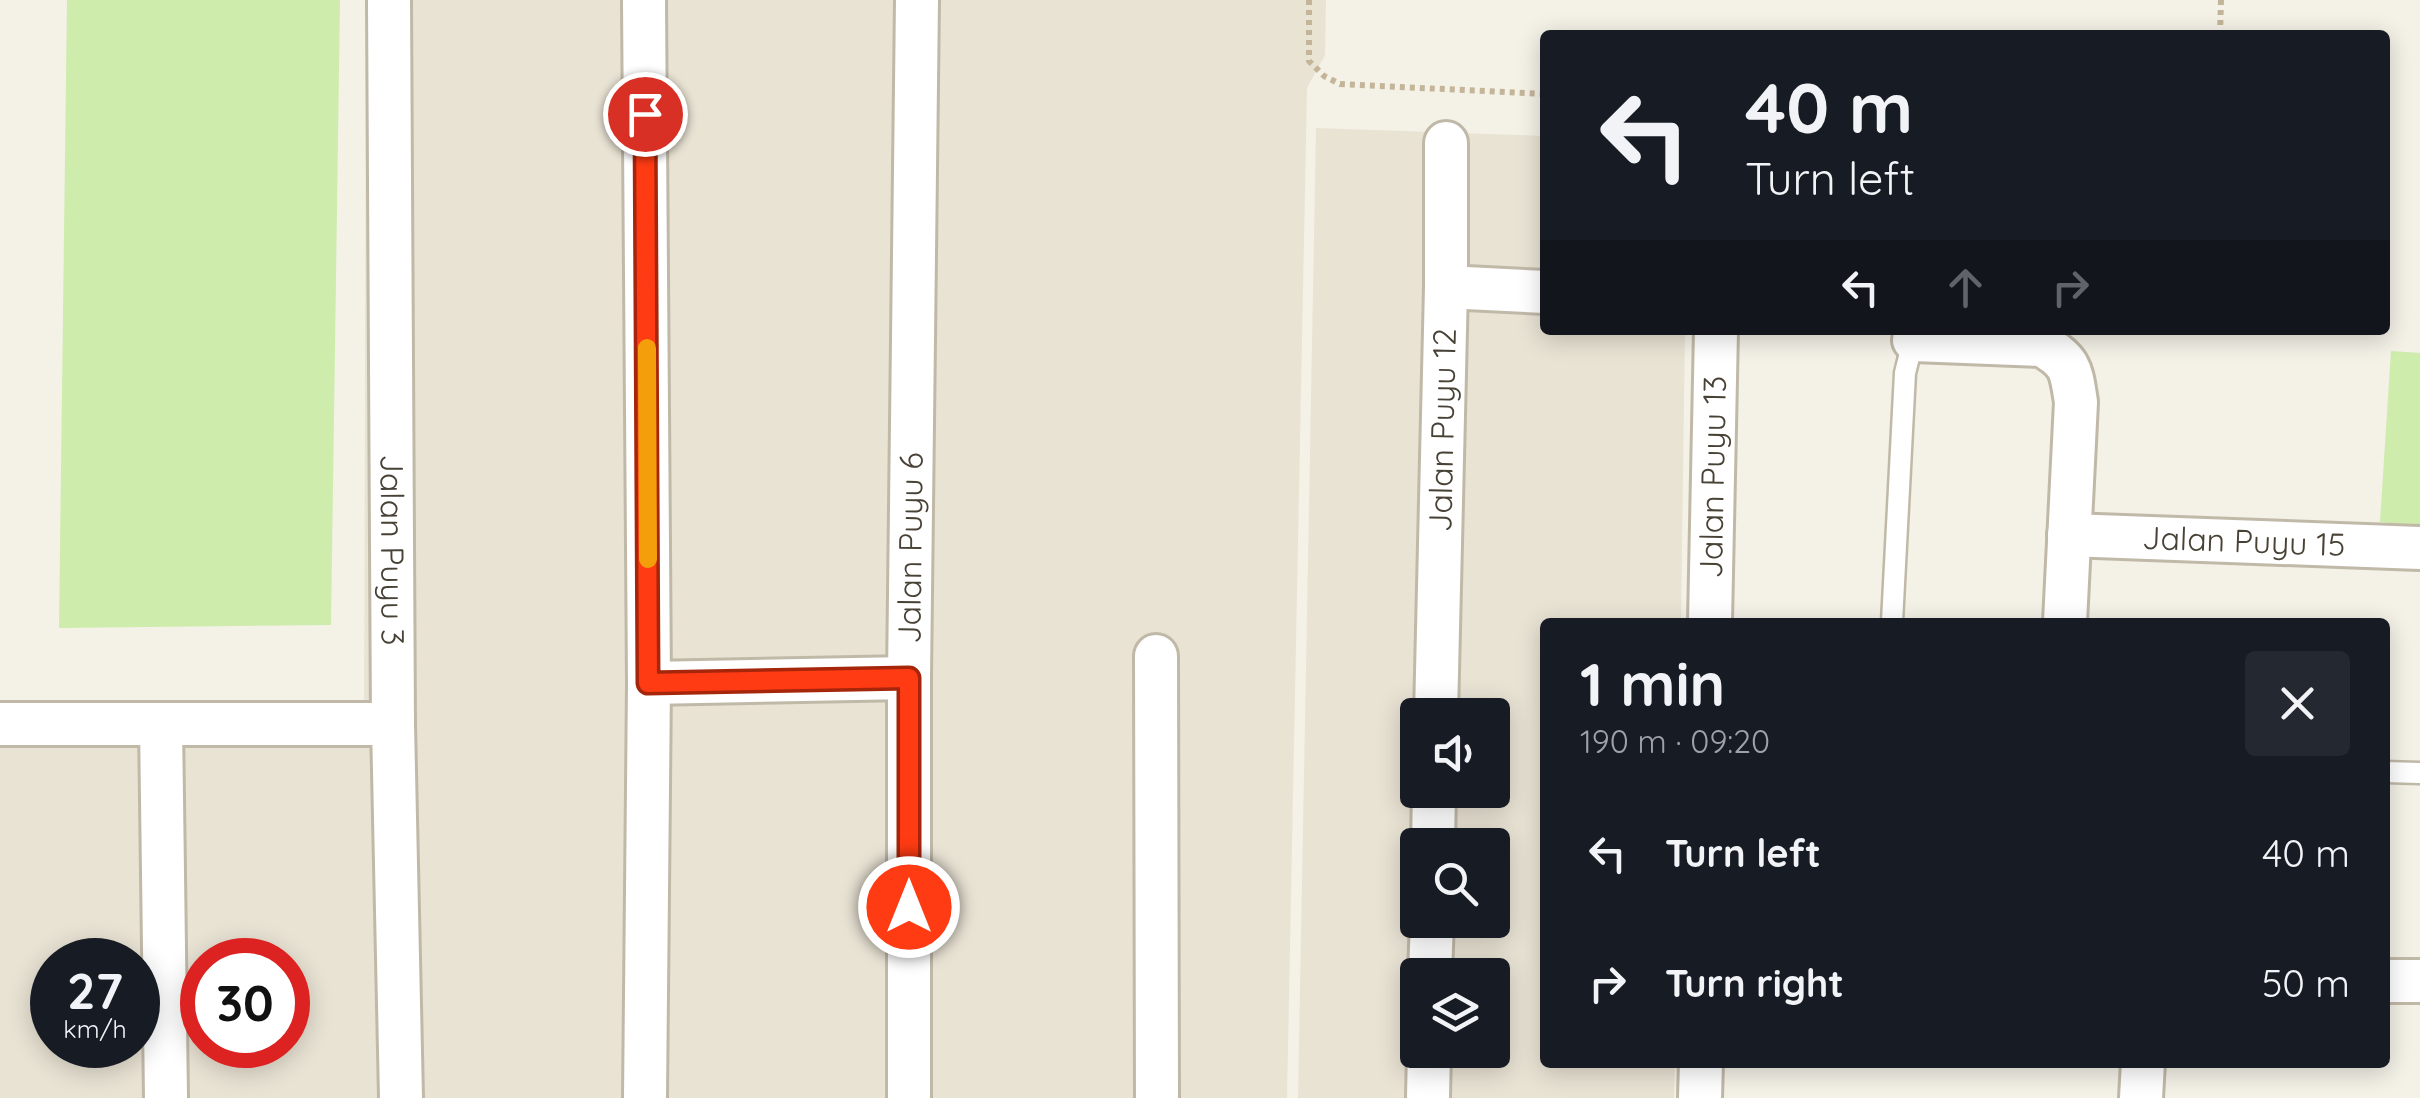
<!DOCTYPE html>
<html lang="en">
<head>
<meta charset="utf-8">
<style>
  :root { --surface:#171b24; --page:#242831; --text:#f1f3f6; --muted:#9ea1a6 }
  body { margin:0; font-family:Quicksand,sans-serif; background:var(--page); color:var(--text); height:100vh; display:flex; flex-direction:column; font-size:38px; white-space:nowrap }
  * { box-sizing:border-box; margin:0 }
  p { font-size:32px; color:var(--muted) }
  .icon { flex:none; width:55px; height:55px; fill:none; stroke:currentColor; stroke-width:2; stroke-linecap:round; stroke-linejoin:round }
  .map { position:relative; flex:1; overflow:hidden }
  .side { position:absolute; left:1540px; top:618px; width:850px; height:450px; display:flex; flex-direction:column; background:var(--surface); border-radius:10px; box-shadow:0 5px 25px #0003 }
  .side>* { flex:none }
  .banner { position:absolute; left:1540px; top:30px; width:850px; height:305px; border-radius:10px; box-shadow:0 5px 25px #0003; background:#171b24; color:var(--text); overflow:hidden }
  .buttons { position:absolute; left:1400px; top:698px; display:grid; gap:20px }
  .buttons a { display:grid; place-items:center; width:110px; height:110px; border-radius:10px; background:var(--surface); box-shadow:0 5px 25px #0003; font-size:50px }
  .speed { position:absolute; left:30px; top:938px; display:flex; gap:20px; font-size:50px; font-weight:700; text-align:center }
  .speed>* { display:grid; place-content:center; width:130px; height:130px; border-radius:50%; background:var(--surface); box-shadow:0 5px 25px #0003; line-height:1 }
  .speed small { font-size:25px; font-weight:400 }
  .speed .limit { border:15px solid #d22; background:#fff; color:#111 }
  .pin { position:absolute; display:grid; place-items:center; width:85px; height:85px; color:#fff; margin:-42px; border:5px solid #fff; border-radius:50%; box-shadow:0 2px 10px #0007 }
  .me { position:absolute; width:110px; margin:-55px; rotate:0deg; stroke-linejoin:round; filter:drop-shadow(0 0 8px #0008) }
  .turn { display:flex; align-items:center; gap:35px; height:210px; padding:0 40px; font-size:45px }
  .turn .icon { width:130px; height:130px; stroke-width:2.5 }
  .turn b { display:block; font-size:70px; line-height:85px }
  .lanes { display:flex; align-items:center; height:95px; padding:0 40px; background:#0003; justify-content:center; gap:50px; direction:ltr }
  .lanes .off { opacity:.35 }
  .round { display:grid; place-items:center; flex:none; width:105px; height:105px; border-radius:10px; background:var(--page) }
  .summary { display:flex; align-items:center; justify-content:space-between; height:170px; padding:0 40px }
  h1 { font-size:60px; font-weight:700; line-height:75px }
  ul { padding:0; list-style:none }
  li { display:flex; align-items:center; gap:30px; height:130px; padding:0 40px }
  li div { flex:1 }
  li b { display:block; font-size:38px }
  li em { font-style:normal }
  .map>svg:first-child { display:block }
  .residential { fill:#e9e3d4; fill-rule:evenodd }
  .green { fill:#ceecac }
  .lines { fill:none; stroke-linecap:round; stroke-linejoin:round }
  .service-casing { stroke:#c1b9a8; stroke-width:25 }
  .minor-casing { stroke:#c1b9a8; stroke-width:48 }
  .path { stroke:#c4b599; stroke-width:6; stroke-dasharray:5 5; stroke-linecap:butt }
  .service { stroke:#fff; stroke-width:20 }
  .minor { stroke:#fff; stroke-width:42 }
  .route-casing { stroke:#a6260c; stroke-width:25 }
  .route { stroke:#ff3b13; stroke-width:18 }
  .slow { stroke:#f59e0b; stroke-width:18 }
  .labels { text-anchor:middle; stroke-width:9; stroke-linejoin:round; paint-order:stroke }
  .street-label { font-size:32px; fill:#484135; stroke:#fff }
</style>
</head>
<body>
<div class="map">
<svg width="2420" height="1098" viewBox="0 0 2420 1098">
  <rect width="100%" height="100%" fill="#f4f1e7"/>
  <path class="residential" d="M366 0H1326L1325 55 1307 88 1287 1098H0V747H364ZM52 960H138V1045H52ZM202 960H288V1045H202Z
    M1316 128 1545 136V330H1685L1681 622H1545V1062L1675 1063 1674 1098H1298ZM1418 715H1492V790H1418ZM1418 845H1492V920H1418ZM1418 975H1492V1050H1418Z"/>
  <path class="green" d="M67 0H340L331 625 59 628Z
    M2391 351 2420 353V526L2380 522Z"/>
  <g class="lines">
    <g class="service-casing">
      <path id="service" d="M1892 622 1905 373 1914 337
        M2385 772 2420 773"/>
    </g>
    <g class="minor-casing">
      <g id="minor">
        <path id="s1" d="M389 0 393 724 401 1098"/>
        <path d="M644 0 649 683 645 1098"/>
        <path d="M1446 287 1545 292"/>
        <path d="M1914 340 2042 345C2072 362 2071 371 2076 402L2065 622"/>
        <path id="s2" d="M2069 535 2420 548"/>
        <path id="s3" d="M1710 622 1716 330"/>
        <path d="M1156 656 1157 1098"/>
        <path d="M649 683 909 678"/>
        <path id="s4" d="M1436 715 1446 287V143"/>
        <path d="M0 724H393"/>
        <path d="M161 724 166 1098"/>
        <path d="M1433 845 1434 790"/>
        <path d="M1430 975 1432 920"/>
        <path d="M2385 981H2420"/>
        <path id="s5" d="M909 1098V678L917 0"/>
        <path d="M1428 1098 1429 1050"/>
        <path d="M1700 1098 1701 1062"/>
        <path d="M2141 1098 2143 1062"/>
      </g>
    </g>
    <path class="path" d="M1309 0V61L1324 76 1340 84 1545 94
      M2220 35 2221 0"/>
    <use href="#service" class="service"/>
    <use href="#minor" class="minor"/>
  </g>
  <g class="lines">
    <g class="route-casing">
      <path id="route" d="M645 114 648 683 909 678V907"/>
    </g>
    <use href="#route" class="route"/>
    <path class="slow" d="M647 348 648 559"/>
  </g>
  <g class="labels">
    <g class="street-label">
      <text dy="11" stroke="none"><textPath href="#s4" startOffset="285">Jalan Puyu 12</textPath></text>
      <text dy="11" stroke="none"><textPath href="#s3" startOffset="145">Jalan Puyu 13</textPath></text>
      <text dy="11" stroke="none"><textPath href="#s2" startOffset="175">Jalan Puyu 15</textPath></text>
      <text dy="11" stroke="none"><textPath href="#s1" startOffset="550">Jalan Puyu 3</textPath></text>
      <text dy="11" stroke="none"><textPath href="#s5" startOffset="550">Jalan Puyu 6</textPath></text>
    </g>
  </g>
</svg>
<div class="buttons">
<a><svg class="icon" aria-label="sound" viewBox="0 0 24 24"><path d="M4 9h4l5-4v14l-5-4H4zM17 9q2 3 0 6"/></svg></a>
<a><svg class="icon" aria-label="search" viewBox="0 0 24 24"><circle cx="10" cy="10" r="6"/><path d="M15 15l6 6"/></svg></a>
<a><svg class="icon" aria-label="layers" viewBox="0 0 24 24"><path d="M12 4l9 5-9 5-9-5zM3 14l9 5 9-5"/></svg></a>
</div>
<div class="speed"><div>27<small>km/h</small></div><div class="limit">30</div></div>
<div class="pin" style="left:645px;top:114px;background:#d93025"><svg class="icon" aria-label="arrive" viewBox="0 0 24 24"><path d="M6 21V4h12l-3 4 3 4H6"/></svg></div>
<svg class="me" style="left:909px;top:907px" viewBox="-20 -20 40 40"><circle r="17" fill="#ff3b13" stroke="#fff" stroke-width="3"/><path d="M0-11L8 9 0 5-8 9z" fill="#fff"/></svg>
<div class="banner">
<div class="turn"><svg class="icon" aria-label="left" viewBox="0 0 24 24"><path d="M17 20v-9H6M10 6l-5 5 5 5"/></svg><div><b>40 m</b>Turn left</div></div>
<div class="lanes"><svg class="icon" aria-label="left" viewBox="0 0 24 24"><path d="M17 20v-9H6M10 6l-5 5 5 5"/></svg><svg class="icon off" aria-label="ahead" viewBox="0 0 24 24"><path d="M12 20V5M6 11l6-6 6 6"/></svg><svg class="icon off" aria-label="right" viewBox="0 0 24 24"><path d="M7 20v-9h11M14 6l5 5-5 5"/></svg></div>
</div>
<section class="side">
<div class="summary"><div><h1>1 min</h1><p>190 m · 09:20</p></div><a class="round"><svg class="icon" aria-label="close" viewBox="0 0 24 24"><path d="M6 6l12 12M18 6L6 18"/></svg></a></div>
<ul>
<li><svg class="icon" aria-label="left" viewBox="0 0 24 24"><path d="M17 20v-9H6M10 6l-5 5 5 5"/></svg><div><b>Turn left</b></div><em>40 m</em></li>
<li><svg class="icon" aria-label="right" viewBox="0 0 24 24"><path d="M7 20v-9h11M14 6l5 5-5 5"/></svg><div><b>Turn right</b></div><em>50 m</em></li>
</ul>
</section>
</div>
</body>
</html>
